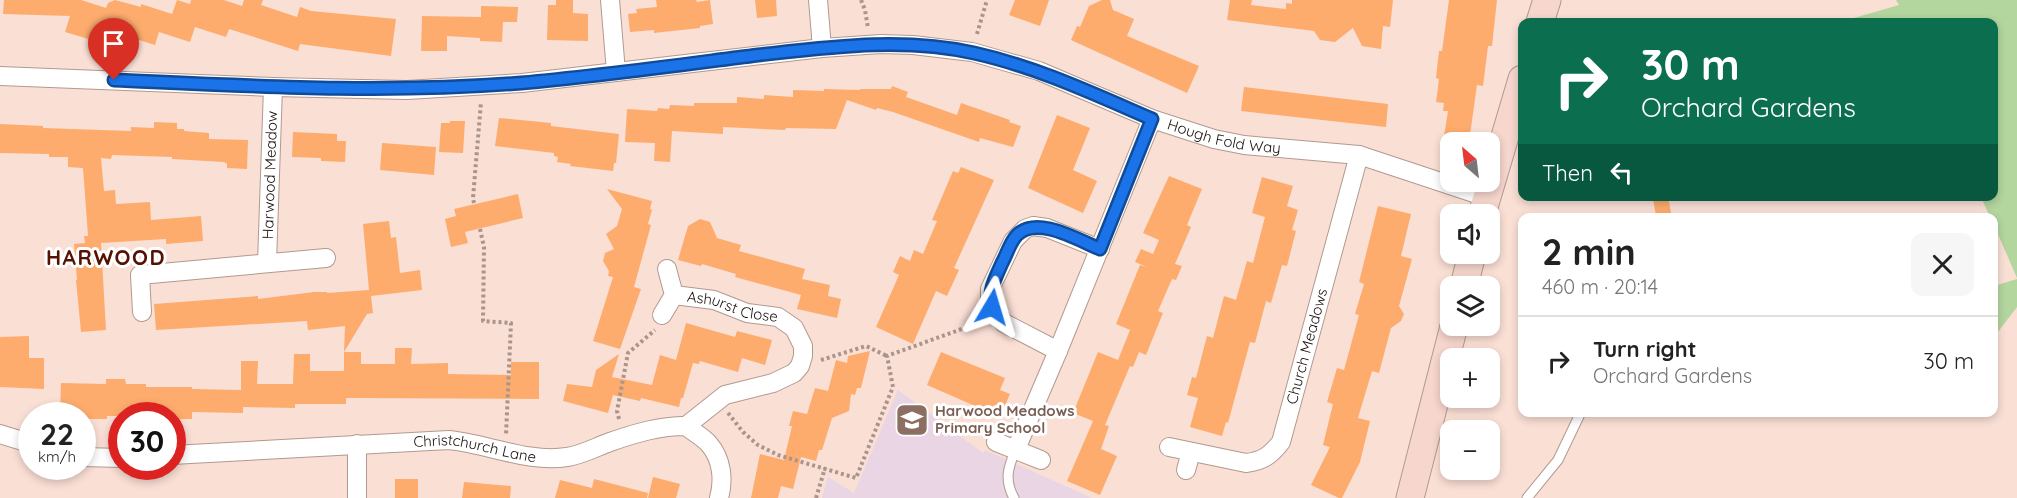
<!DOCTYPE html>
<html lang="en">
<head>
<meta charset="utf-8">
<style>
  :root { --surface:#fff; --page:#f6f6f6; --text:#222; --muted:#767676; --line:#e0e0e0 }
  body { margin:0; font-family:Quicksand,sans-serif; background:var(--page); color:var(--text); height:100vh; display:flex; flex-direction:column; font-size:22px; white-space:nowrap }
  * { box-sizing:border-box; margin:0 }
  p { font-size:20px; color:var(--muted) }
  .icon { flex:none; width:33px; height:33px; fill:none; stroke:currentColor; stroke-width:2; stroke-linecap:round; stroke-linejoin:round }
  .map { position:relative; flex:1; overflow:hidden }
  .details { position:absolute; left:1518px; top:213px; width:480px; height:204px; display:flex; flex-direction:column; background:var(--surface); border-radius:12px; box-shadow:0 3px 9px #0003 }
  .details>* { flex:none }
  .guide { position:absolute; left:1518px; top:18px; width:480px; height:183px; border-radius:12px; box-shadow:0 3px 9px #0003; background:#0b6e4f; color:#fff; overflow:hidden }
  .needle { width:39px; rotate:332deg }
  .fabs { position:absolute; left:1440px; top:132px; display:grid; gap:12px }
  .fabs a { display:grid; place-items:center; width:60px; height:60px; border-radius:12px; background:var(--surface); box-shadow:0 3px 9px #0003; font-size:30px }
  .speed { position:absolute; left:18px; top:402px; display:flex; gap:12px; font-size:30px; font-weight:700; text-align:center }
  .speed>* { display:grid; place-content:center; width:78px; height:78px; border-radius:50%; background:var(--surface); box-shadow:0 3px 9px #0003; line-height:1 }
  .speed small { font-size:15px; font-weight:400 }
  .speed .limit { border:9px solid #d22; background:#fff; color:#111 }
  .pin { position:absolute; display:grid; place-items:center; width:51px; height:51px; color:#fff; margin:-62px -26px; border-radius:50% 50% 50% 0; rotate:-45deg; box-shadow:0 0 6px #0007 }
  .pin .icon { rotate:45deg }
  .me { position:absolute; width:66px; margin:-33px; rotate:7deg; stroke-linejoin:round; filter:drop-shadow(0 0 4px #0008) }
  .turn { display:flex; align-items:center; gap:21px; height:126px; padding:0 24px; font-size:27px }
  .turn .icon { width:78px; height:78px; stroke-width:2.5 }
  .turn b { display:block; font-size:42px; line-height:51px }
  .then { display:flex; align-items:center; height:57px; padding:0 24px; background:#0003; gap:12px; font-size:22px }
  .round { display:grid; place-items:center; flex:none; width:63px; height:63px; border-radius:12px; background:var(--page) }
  .head { display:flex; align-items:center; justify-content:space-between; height:102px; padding:0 24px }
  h1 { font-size:36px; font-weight:700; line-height:45px }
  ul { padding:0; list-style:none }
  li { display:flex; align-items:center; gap:18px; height:90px; padding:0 24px; border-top:2px solid var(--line) }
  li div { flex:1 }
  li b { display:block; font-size:22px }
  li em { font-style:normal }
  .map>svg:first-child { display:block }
  .education { fill:#e9d5e3 }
  .green { fill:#b3d59e }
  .building { fill:#fdac6d }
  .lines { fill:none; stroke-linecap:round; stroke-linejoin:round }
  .lane-casing { stroke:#b2998f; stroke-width:11 }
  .street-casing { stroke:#b2998f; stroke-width:20 }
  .secondary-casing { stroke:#b2998f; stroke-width:29 }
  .path { stroke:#a9958d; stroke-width:4; stroke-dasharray:3 3; stroke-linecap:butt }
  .lane { stroke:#fff; stroke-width:9 }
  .street { stroke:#fff; stroke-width:18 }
  .secondary { stroke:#f6d6cd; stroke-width:27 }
  .route-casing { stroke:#114b97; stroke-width:15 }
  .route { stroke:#1a73e8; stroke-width:10 }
  .labels { text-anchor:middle; stroke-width:6; stroke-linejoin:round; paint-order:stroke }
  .street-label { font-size:15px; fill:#1a110e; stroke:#fff }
  .education-label { font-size:15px; font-weight:bold; fill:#785e54; stroke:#fff; text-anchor:start }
  .district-label { font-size:21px; font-weight:bold; letter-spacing:1.5px; fill:#541203; stroke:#fff }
</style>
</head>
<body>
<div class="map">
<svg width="2017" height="498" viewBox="0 0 2017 498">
  <rect width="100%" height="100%" fill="#fadfd5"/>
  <path class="education" d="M898 390 983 453 985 450 1092 498H822L828 477 854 493Z"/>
  <path class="green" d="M1896 0H2017V278L1994 225V218L1990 217 1981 197 1994 196V22H1903L1902 20 1893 22H1840L1899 5Z
    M2017 279V307L1994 337V286Z"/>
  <path class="building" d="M4 0H81L106 8 108 3 115 0 141 7V4L172 14 177 0 190 4 191 0H224L242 6 244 0H263L261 5 297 17 300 7 311 11 396 19 391 56 300 44 298 51 229 29 226 37 195 27 190 42 159 32 155 45 123 35 119 48 65 32 70 16 3 14Z
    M556 0H573V13L588 14V41L547 40 548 5H556Z
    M656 0H696L697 2 710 0 713 24 700 26V28L654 33V30L630 32 628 14 637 13 636 9 657 7Z
    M755 0H776L777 16 757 18Z
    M1015 0H1049L1040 26 1009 15Z
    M1102 0H1110L1113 10 1134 19 1127 36 1199 66 1187 93 1071 40 1077 26 1080 27 1089 6Z
    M1230 0H1252L1251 5 1286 9V3L1292 4V0H1393L1390 27 1383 26 1381 49 1362 46 1353 28 1335 42 1320 40 1314 31 1227 20Z
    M1449 0H1497L1492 46H1488L1483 86 1477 85 1469 142H1443L1448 111H1443L1444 103 1436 102 1439 79 1436 78 1439 51H1442Z
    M481 6 518 7 517 22H503L502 42 480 41V38L447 36V51H421L422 16 481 17Z
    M892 86 908 92 906 97 957 115 961 103 1010 120 1009 122 1021 126 1013 147 980 138 979 142 893 112 877 108 876 110 847 100 836 129 786 128 785 130 723 127V134L672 131 670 162 654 161 655 143 625 142 627 109 657 111 658 108 669 109 670 105 694 106V103H737V97L764 99V95L793 97V90L824 91V89L860 90V89H891Z
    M1244 87 1388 104 1386 127 1241 111Z
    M1057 115 1090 128 1073 170 1097 181 1083 213 1028 188Z
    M499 118 551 123V126L619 134 616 163H614L613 171 570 166 571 164 557 162 558 157 554 156V153L495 146Z
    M450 121H465L463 153 439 152 441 123H450Z
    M154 122 177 123V129H184V131L209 133V139L248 140 247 169 227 168V164L224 162 172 159V157L112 155 111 159 101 158 104 191 115 190 116 204 150 202 151 220 201 216 203 241 166 244V239L101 243 106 330 81 332 76 280H77L74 244 85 243 84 236H88L83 168 68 167V157H49V154L0 153V124L43 126V128L131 131V127L154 128Z
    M293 132 337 134V141H346L345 162 321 161V158L292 157Z
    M382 143 436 147 434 175 380 170Z
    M961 167 994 180 954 268 959 270 947 296 936 291 913 344 876 327 899 275 893 272 900 256 910 261 914 250 923 254 937 221 932 220 953 171 958 173Z
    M1169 176 1202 189 1187 225 1191 227 1175 264 1182 266 1176 280 1172 279 1158 311 1163 313 1146 355 1139 352 1133 367 1130 366 1105 425 1109 426 1101 449 1117 456 1100 495 1067 481 1093 421 1073 413 1098 352 1118 360 1130 330 1116 324 1140 265 1147 267 1135 262 1141 249 1153 254 1159 240 1143 233Z
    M1262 177 1293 186 1287 206 1298 210 1292 230 1296 231 1287 266 1282 265 1271 303 1266 301 1255 343 1250 342 1228 423 1226 422 1222 436 1190 427 1198 398 1187 395 1192 377 1196 378 1207 336 1213 338 1224 296 1236 300 1247 261 1253 263 1265 217 1252 213Z
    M607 189 652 201 650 209 652 210 648 224 651 225 634 287 641 289 620 349 593 341 613 277 608 276 609 271 603 261 605 253 614 249 606 234 617 226 622 209Z
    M518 194 523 218 465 232 468 243 451 247 445 219 456 216 454 209Z
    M1668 196 1671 213 1656 216 1653 199Z
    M1378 206 1411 214 1401 256 1412 259 1399 306 1404 314 1401 321 1391 328 1379 373 1372 371 1358 418 1370 421 1360 462 1342 498H1339L1311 485 1330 447 1323 445 1333 404 1327 402 1337 368 1344 370 1359 315 1355 314 1364 284 1359 282Z
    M700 219 710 222 717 238 741 245 739 251 805 269 802 279 830 285 828 296 841 299 837 318 797 309 801 295 735 277 736 274 702 264 701 266 678 260 688 226Z
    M389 221 391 238 396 237 400 273 420 270 422 290 371 296 373 313 367 314 344 352 345 326 308 330 307 321 156 330 154 304 258 296V299L314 292H327V293L369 290 363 224Z
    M686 323 735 337 737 331 772 340 765 365 742 358 738 372 700 361 699 364 693 363 683 398H681L679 407 641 398 640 401 613 395 608 413 563 401 567 384 592 387 596 370 619 354 612 377 652 385 660 355 676 360Z
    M29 336V358H44V389L0 387V337Z
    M395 348H412L411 364 448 363V374L511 375V362H539V399L346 398V404H295V408L243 407V413L192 412V419H172V416H107V419H85V416H60L61 383 106 384V379H125L126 384H146V387H192V389L241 390V361H258L257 384H293L294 354H310V371H344V352H361V364H395Z
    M870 351 861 388H857L855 395 851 394 849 411 832 418 822 450H819L816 461 801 457 793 489 781 486 778 498H751L760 454 784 460 792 426H789L793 411 807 414 815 388 828 391 836 360 847 363 848 356Z
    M941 352 1005 378 1000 390 1010 394 1000 417 927 385Z
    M653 477 680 484 676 498H648Z
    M395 479H418V498H395Z
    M594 479 648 493 647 498H555L560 480 592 488Z
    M464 482 511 486 510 498H462Z"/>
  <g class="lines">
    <g class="lane-casing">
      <path id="lane" d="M1014 498C1004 480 1008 467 1016 449
        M1527 498 1558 460 1581 412"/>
    </g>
    <g class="street-casing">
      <g id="street">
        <path d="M610 0 616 72"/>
        <path d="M818 0 822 48"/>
        <path id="s1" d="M0 76 273 87 407 90 522 83 822 48 881 44 913 45 972 52 1039 71 1152 119 1214 139 1244 145 1359 155 1486 197"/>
        <path id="s2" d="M267 263 273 87"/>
        <path id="s3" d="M674 295 714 300 747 313 778 317 794 328 803 346V356L800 366 794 373 773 383 725 395 686 426"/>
        <path d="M142 312 140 275 326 258"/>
        <path d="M662 315 674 295 667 269"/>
        <path d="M1058 351 1004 323 992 307 990 298V289L1013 241 1025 229 1033 226 1047 228 1100 249"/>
        <path d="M0 434 32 444"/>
        <path d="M996 442 1041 460"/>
        <path d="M357 444V498"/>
        <path id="s4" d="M1169 447 1246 463C1263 461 1271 455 1281 442L1359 155"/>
        <path d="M1016 449 1058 351 1152 119"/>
        <path id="s5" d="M172 455 449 440C488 444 528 463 567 457 582 455 596 447 610 442 636 433 659 426 686 426 693 432 703 437 709 444 722 459 724 480 719 498"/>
        <path d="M82 457 122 458"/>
        <path d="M1186 470 1191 452"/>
      </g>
    </g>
    <g class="secondary-casing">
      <path id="secondary" d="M1540 22 1547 0
        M1482 214 1522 79
        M1464 286 1472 254
        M1410 498 1454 326"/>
    </g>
    <path class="path" d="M861 0 865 10 868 28
      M977 34 987 0
      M474 203 473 198 481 102
      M480 229 484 247 483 321 511 323 506 435
      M821 360 866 346 887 356
      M728 413 743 432 758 445 778 455 856 478 893 387 887 356 981 322
      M619 419 617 411 628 353 655 330
      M816 498 825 468"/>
    <use href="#lane" class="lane"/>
    <use href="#street" class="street"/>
    <use href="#secondary" class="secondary"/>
  </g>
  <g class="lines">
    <g class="route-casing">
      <path id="route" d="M114 80C250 86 385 94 521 83 600 76 679 65 758 55 830 47 903 37 974 53 1037 67 1094 94 1152 119L1100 249C1078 240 1037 215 1017 235 1010 242 1007 254 1002 263 995 279 988 290 992 307"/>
    </g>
    <use href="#route" class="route"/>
  </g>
  <defs>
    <g id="school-square" transform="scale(1.725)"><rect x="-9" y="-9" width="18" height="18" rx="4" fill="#8d6e63" stroke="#fff"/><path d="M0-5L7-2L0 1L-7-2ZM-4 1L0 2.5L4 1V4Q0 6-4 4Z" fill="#fff"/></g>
  </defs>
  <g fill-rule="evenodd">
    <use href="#school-square" x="912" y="420"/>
  </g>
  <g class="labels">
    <g class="street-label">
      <text dy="5" stroke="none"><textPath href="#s1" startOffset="1242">Hough Fold Way</textPath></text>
      <text dy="5" stroke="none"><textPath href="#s2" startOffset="88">Harwood Meadow</textPath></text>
      <text dy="5" stroke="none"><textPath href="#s3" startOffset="60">Ashurst Close</textPath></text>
      <text dy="5" stroke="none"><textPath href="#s4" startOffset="220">Church Meadows</textPath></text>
      <text dy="5" stroke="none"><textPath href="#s5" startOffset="304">Christchurch Lane</textPath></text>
    </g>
    <g class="education-label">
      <text x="935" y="416">Harwood Meadows<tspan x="935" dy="17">Primary School</tspan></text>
    </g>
    <g class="district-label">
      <text x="106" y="265">HARWOOD</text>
    </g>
  </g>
</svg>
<div class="fabs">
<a><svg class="needle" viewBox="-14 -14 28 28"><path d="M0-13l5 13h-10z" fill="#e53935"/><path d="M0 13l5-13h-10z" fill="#767676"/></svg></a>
<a><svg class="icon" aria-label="sound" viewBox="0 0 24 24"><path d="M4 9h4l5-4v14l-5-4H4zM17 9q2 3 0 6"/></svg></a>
<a><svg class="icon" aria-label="layers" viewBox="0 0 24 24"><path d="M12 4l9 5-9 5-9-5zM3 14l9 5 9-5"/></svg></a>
<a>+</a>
<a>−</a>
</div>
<div class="speed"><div>22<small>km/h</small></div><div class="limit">30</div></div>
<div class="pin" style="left:114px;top:80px;background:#d93025"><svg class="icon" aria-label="arrive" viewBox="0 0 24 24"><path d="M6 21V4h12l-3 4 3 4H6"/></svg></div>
<svg class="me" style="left:992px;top:307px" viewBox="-20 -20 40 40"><path d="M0-17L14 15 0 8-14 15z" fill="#1a73e8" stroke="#fff" stroke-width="4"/></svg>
<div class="guide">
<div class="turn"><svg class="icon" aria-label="right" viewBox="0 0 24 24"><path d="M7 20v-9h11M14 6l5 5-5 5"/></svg><div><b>30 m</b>Orchard Gardens</div></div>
<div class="then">Then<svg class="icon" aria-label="left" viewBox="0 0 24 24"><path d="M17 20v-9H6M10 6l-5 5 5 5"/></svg></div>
</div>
<section class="details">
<div class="head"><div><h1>2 min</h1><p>460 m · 20:14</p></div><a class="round"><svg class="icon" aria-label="close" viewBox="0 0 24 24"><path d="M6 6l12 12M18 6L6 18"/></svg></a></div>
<ul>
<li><svg class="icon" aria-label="right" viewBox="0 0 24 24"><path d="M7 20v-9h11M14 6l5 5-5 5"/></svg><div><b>Turn right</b><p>Orchard Gardens</p></div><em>30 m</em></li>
</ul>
</section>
</div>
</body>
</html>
